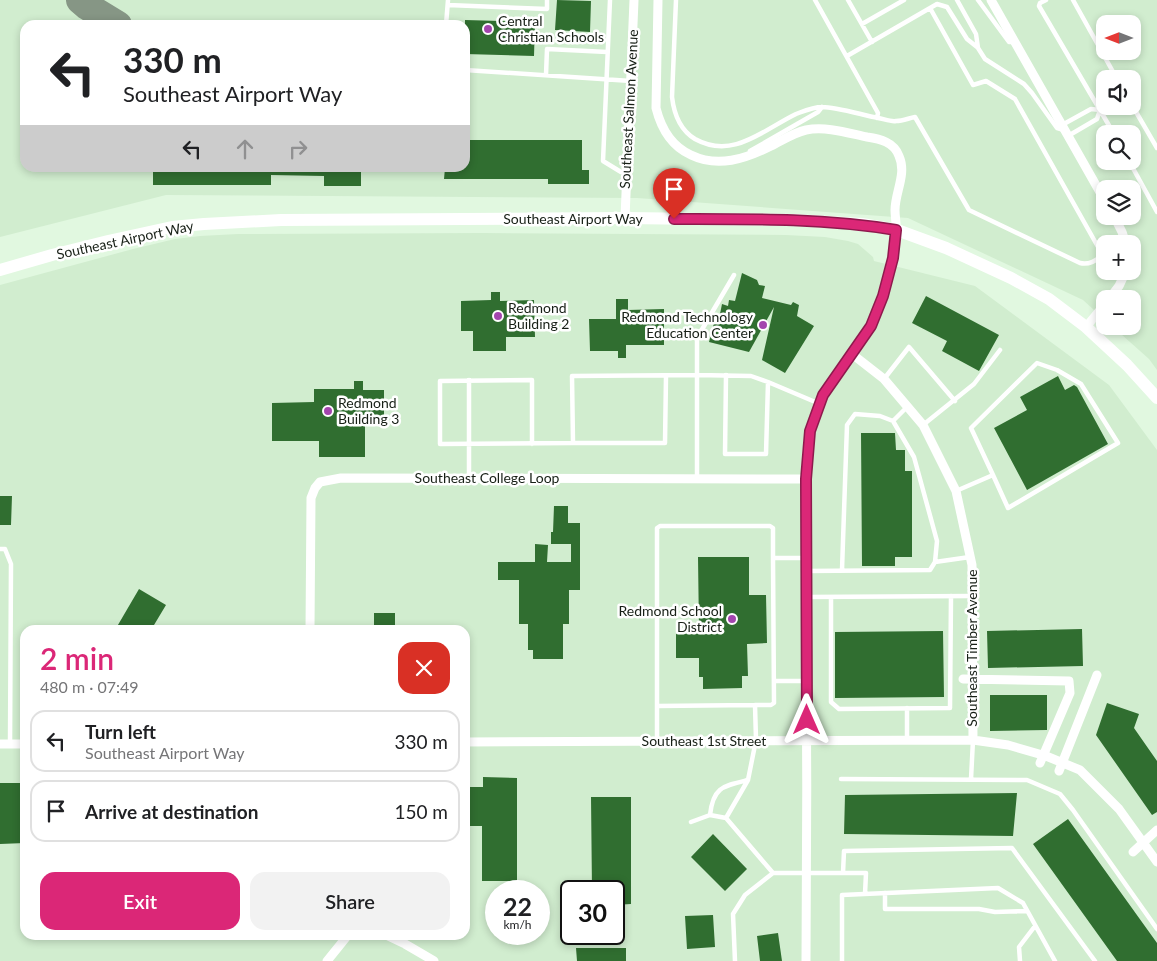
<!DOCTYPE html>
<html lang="en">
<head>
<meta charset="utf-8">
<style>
  :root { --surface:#fff; --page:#f2f2f2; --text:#202124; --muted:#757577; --line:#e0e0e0; --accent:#db2777 }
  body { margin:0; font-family:Lato,sans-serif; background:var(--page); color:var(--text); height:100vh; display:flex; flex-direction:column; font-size:19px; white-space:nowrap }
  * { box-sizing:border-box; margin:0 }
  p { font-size:16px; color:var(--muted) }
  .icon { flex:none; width:28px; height:28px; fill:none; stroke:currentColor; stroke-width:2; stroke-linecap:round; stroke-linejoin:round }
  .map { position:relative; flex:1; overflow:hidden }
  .side { position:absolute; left:20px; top:625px; width:450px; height:315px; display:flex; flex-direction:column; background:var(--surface); border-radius:15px; box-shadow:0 2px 8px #0003 }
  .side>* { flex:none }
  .guide { position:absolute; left:20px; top:20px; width:450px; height:152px; border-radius:15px; box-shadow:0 2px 8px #0003; background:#fff; color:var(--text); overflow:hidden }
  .needle { width:32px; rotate:270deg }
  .tools { position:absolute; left:1096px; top:15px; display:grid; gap:10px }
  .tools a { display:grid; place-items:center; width:45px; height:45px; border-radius:10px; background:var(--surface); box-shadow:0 2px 8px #0003; font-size:25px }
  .speed { position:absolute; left:485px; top:880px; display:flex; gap:10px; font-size:25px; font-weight:700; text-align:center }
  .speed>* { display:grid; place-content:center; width:65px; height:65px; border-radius:50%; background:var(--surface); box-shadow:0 2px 8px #0003; line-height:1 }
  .speed small { font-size:12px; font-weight:400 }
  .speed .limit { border:2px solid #111; border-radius:8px; background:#fff; color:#111 }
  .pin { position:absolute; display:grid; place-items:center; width:42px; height:42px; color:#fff; margin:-51px -21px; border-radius:50% 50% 50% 0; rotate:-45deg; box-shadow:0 0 5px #0007 }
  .pin .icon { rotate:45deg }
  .me { position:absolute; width:55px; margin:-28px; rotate:0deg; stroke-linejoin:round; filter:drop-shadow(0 0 4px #0008) }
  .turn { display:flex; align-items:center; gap:18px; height:105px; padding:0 20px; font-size:22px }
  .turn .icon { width:65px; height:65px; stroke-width:2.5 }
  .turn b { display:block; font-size:35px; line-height:42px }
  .lanes { display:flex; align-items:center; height:48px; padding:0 20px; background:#0003; justify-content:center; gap:25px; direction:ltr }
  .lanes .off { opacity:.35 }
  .round { display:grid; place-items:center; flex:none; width:52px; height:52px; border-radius:15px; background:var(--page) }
  .overview { display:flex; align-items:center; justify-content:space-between; height:85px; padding:0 20px }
  h1 { font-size:30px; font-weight:600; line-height:38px; color:var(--accent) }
  .cta { display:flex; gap:10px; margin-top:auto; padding:10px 20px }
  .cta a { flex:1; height:58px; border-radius:15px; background:var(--accent); color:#fff; font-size:20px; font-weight:600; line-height:58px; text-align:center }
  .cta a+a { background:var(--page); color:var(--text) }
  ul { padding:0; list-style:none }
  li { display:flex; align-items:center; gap:15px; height:62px; margin:0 10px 8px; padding:0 10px; border:2px solid var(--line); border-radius:15px }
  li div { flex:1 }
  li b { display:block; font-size:19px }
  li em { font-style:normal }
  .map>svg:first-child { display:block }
  .built { fill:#d1edcf; fill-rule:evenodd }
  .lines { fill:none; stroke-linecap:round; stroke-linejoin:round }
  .taxiway { stroke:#869685; stroke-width:28 }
  .building { fill:#306e30 }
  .service { stroke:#fff; stroke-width:4.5 }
  .minor { stroke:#fff; stroke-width:9 }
  .secondary { stroke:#fff; stroke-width:12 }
  .route-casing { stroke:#8e194d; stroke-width:12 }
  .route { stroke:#db2777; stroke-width:9 }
  .poi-dot { fill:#a345ae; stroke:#fff; stroke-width:2 }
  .labels { text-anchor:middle; stroke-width:5; stroke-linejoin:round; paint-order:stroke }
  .poi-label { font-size:14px; fill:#171f16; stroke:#fff; text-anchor:start }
  .street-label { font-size:14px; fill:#171f16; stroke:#fff }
</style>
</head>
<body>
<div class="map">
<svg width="1157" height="961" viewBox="0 0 1157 961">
  <rect width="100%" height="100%" fill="#e1f8e0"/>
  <path class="built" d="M0 0H1157V370L1149 359 1112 326H1132V299H1105V320L1083 300 908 218 637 198 166 195 0 237ZM1105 24H1132V51H1105ZM25 25H465V168H25ZM1105 79H1132V106H1105ZM1105 134H1132V161H1105ZM1105 189H1132V216H1105ZM1105 244H1132V271H1105Z
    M483 233 786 235 825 237 848 241 858 244 873 257 874 261 975 286 1109 385 1157 450V961H0V285L133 249 175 239 200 236 238 234ZM25 630H465V935H25ZM496 891H539V934H496ZM571 891H614V934H571Z"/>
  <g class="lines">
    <path class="taxiway" d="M80 0 87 6 118 25"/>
  </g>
  <path class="building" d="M557 0 591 1 590 32 555 30Z
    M465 20 535 22 534 56 465 54Z
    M465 140H582V170H589V184H548V179H444L445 168H465Z
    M153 168H361V186H324V176L271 175V185H153Z
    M742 273 757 280 759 285 765 286 762 298 791 305 793 302 799 305 797 316 814 326 785 373 762 360 774 307 749 352 709 342 714 323 718 324 722 304 728 306 729 300 735 301Z
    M491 292H500V301L534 300 535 337H506V351H473V331H461V301L491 300Z
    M926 296 999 335 979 371 942 351 947 341 912 323Z
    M616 299H628V310L664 309V345H626V358H618V351H590L589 319H616Z
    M1058 376 1065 390 1074 385 1077 387 1108 444 1027 490 994 428 1027 410 1020 397Z
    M354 381H363V390H384V420H365V457H319V441H272V403L314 402V389H354Z
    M861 433H895L896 450H905V471H912V557H895V566H862Z
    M0 496H12L11 525H0Z
    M554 506H568V523H580V590H569V624H563V659H533V650H528V624H519V580H498V562H535V544L548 545 547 562H571V544H551V532H553Z
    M698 557H749V595H766L767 643 747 644 748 676H742V688L703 689V677H699V658H676V631H699Z
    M139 589 166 605 151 630H115Z
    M374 613H395V630H374Z
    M1082 629 1083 666 988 668 987 631Z
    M943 631 944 697 835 698V632Z
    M990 695H1047V730L990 731Z
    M1107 703 1139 714 1134 728 1157 761V812L1152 815 1096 735Z
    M483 777 517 778V881H482V826H465V787H483Z
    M0 783H25V843L0 844Z
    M1017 793 1013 836 844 834 845 795Z
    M591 797H631V904L614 905V891H592Z
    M1068 819 1157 943V961H1117L1033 844Z
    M713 834 747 869 725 891 691 857Z
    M713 915 715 947 687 949 685 916Z
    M778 933 782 961H760L757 936Z
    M576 948H626V961H577Z"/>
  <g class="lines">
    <path class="service" d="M610 0 603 161 621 172 627 173
      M676 0 672 97C674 114 680 130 695 139 733 160 763 130 796 114 804 111 813 107 822 107 837 107 862 115 878 118 884 119 891 122 896 121 903 121 909 118 915 117L969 210 1080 263C1088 265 1098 261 1102 254L1015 99 986 81 973 85 930 8
      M815 0 878 113 877 118
      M848 0 872 42
      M957 0 976 34 978 48 985 59 1024 84 1032 93 1057 128 1064 130
      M978 0 1009 42H1015
      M1046 0 1040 3 1039 6 1114 134
      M1073 0 1117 79
      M448 5 547 9V0
      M862 24 904 0
      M446 25 448 0
      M847 56 937 4 947 7 967 39 977 47
      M465 70 631 81
      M546 75 547 49 607 52
      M1132 105 1157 148
      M1062 125 1091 109 1100 110 1107 106
      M1068 136 1097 119 1100 110
      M750 151 818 112 822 107
      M1129 161 1157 212
      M726 375 725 454H766L768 382
      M884 379 909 347 955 401
      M469 380V478
      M893 421 914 457 937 541 935 562
      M923 425 974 384 1000 350
      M573 443H665L666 376
      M532 444V380L440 381V444L573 443 572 376 697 375V338L734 275
      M697 478V375L751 376 768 382 820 404
      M956 491 993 475 971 428 1037 363 1057 370 1081 384 1118 443 1008 508 993 475
      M0 549H5L11 564 10 744
      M842 570 847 425 855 414 880 416 893 421 907 407
      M806 571 930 570 935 562 970 557
      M806 597 972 596
      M831 597V702L839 709 950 708 951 596
      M774 681H807
      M657 706V528L660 526H770L773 528V558
      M907 708V740
      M657 741V706L755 705
      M841 779 1027 780 1060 794 1073 810 1157 929
      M971 779 973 740
      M710 815C713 787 723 786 748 780
      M691 822 710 815 726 818
      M773 873 726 818 748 780 756 740 755 705H771L774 703 773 558H806
      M843 873 844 851 1012 848 1095 961
      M885 893V909H979L995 912 1027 911
      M735 961 733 914 745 895 773 873H866L865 894
      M842 961V895L998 888 1023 903 1055 961
      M1020 961 1019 947 1035 926"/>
    <path class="minor" d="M658 0 656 108C661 128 671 146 691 155 718 168 745 159 771 146 783 140 793 133 806 130 826 126 848 133 867 137 880 139 894 142 899 156 907 174 895 192 895 210 895 218 897 225 896 233 894 262 884 303 869 329 848 364 820 389 810 430 805 453 806 484 806 508 806 543 806 579 806 614 807 730 807 845 806 961
      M991 0 1105 201
      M1114 216 1122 232 1126 244
      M625 218 634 0
      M1109 299 1119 286 1126 271
      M1086 327 1105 304
      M852 354 884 379 923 425 956 491 972 565 973 740
      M310 630 311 498 315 488 320 482 341 478 806 479
      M963 679 1069 681 1070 693 1040 763
      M465 742 973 740 1008 745 1046 756 1080 770 1119 809 1157 862
      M0 744H25
      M1059 771 1097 675
      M1133 852 1157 830
      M386 935 405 944 434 961
      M327 961 348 935"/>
    <path class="secondary" d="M0 270 52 255 108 241 172 227 204 224 281 220 625 218 794 220 862 224 897 230 946 248 1011 278 1049 299 1086 327 1127 365 1157 398"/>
  </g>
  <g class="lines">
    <g class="route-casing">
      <path id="route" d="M674 219C748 219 823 218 896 230L893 258 883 296 871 326 823 395 810 431 806 479 807 720"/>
    </g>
    <use href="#route" class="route"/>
  </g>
  <g class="poi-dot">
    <circle cx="488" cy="29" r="5"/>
    <circle cx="498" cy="316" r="5"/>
    <circle cx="763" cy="325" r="5"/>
    <circle cx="328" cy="411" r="5"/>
    <circle cx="732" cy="619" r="5"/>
  </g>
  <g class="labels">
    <g class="poi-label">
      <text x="498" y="26">Central<tspan x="498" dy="16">Christian Schools</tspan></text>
      <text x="508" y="313">Redmond<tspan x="508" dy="16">Building 2</tspan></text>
      <text x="753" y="322" text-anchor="end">Redmond Technology<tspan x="753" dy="16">Education Center</tspan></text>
      <text x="338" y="408">Redmond<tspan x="338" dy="16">Building 3</tspan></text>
      <text x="722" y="616" text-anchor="end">Redmond School<tspan x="722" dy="16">District</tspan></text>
    </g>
    <g class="street-label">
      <text transform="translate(629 109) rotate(-87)" y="5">Southeast Salmon Avenue</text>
      <text x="573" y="224">Southeast Airport Way</text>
      <text transform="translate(125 240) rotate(-12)" y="5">Southeast Airport Way</text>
      <text x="487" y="483">Southeast College Loop</text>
      <text transform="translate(972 648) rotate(-90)" y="5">Southeast Timber Avenue</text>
      <text x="704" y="746">Southeast 1st Street</text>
    </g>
  </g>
</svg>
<div class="tools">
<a><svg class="needle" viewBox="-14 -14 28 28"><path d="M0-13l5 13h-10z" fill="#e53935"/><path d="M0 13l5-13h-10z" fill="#757577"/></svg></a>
<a><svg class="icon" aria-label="sound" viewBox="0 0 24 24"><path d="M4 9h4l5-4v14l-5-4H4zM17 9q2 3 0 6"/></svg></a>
<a><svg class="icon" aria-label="search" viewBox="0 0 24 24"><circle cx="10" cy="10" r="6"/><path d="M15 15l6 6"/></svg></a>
<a><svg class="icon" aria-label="layers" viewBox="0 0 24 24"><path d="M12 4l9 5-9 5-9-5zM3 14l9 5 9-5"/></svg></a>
<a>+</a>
<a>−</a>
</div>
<div class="speed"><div>22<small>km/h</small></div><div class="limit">30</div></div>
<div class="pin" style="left:674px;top:219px;background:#d93025"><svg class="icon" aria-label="arrive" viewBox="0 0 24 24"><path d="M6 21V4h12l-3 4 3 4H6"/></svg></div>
<svg class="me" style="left:807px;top:720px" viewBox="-20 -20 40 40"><path d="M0-17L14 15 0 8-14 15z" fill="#db2777" stroke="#fff" stroke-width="4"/></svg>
<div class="guide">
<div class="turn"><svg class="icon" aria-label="left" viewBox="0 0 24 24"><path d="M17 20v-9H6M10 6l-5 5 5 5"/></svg><div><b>330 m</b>Southeast Airport Way</div></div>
<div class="lanes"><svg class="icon" aria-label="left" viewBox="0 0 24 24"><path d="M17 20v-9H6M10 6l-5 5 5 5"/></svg><svg class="icon off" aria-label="ahead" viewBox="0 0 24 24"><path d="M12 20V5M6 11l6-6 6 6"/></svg><svg class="icon off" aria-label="right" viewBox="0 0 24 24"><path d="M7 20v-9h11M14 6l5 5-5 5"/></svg></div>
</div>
<section class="side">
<div class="overview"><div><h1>2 min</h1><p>480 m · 07:49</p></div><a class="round" style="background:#d93025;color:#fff"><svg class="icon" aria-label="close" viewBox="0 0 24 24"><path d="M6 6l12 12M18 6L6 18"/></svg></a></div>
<ul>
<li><svg class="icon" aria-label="left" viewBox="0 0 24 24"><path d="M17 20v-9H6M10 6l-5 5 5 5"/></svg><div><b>Turn left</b><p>Southeast Airport Way</p></div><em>330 m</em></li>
<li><svg class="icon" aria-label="arrive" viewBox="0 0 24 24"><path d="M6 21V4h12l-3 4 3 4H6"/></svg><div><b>Arrive at destination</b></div><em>150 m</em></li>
</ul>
<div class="cta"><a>Exit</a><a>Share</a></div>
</section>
</div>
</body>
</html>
